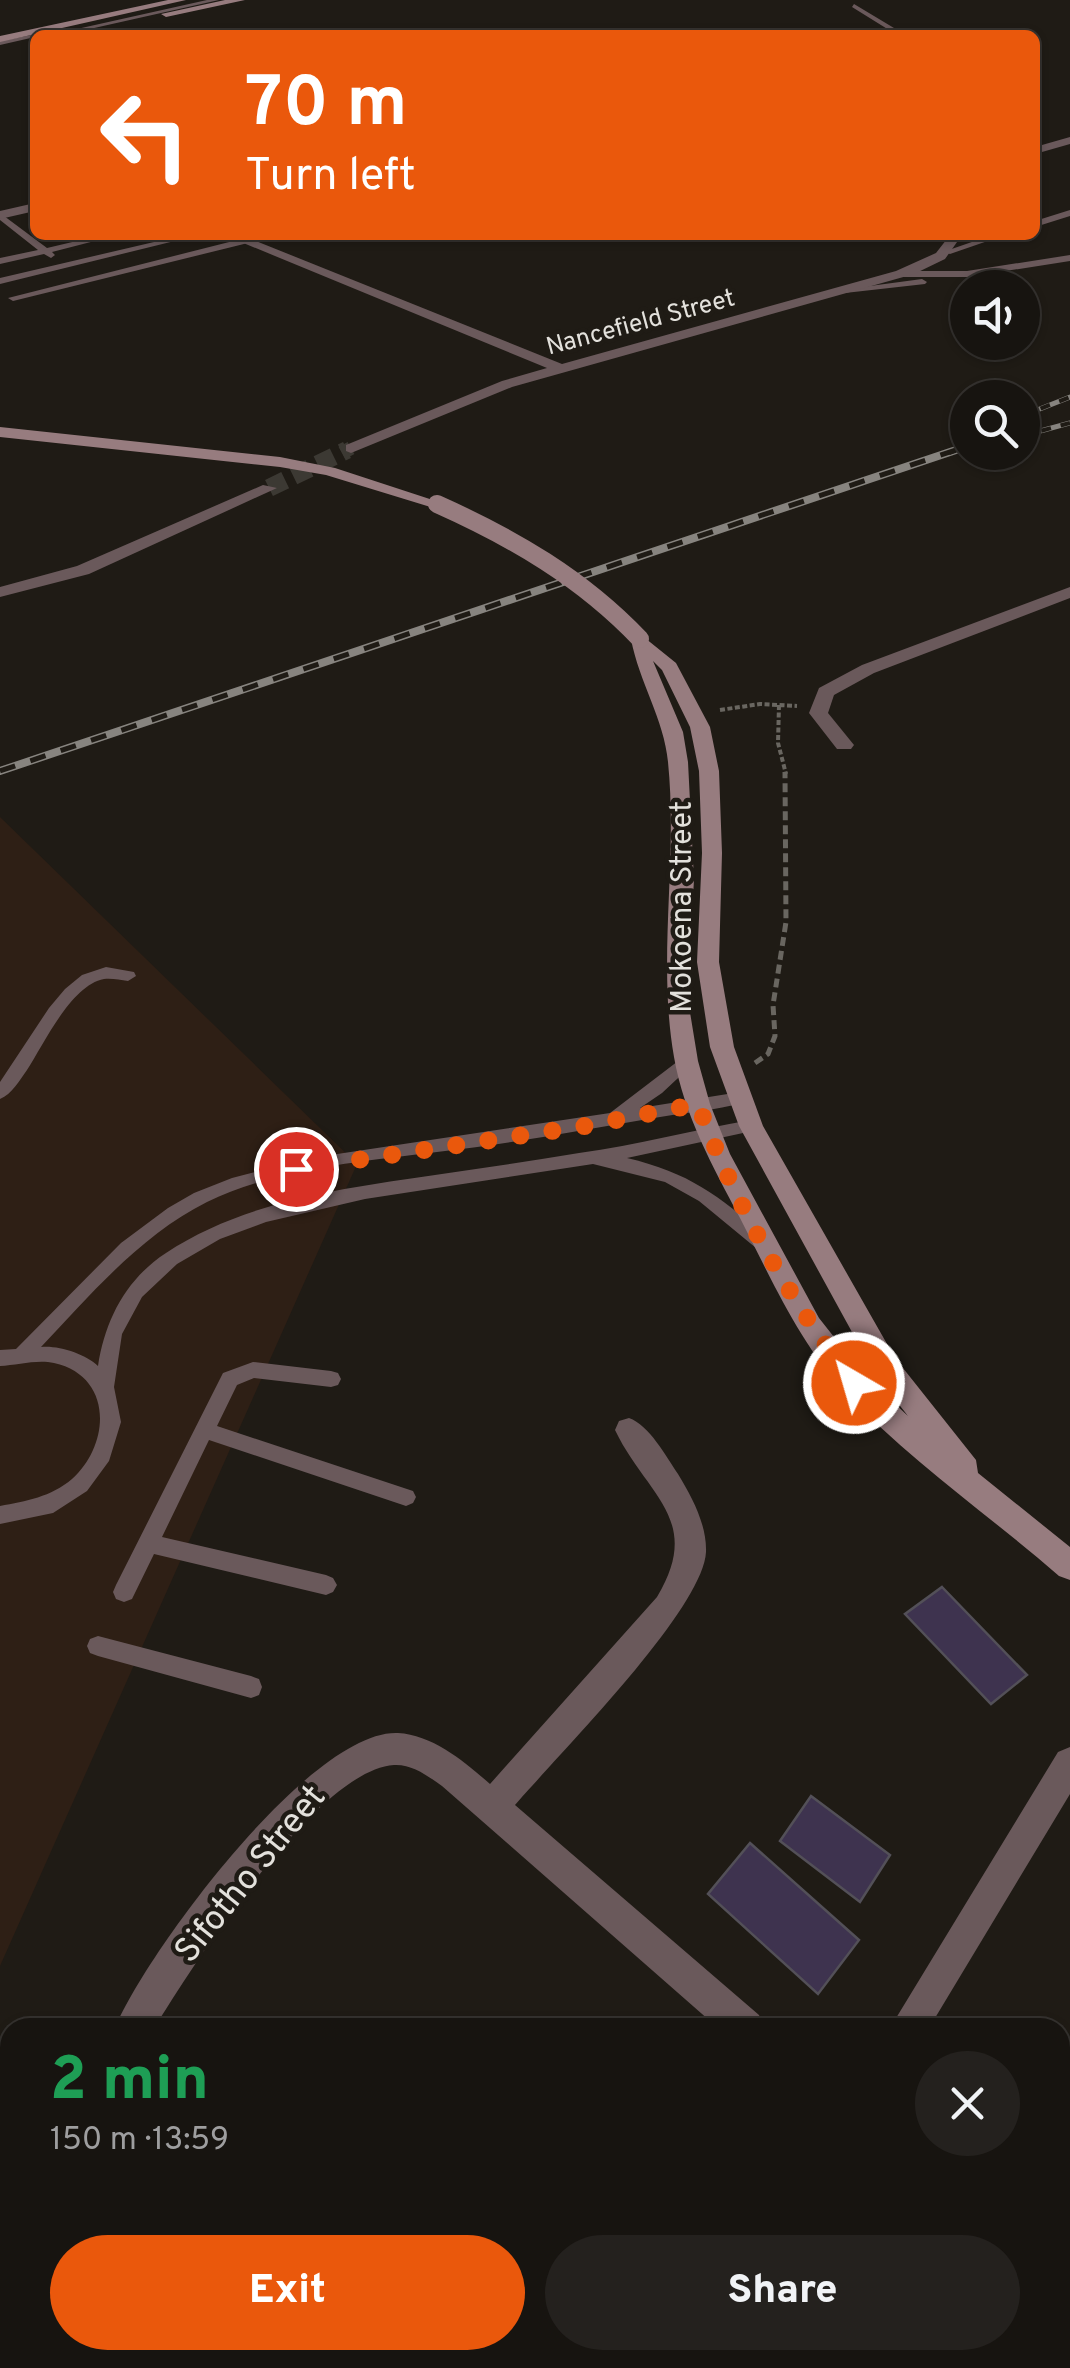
<!DOCTYPE html>
<html lang="en">
<head>
<meta charset="utf-8">
<style>
  :root { --surface:#171410; --page:#24211e; --text:#f1f3f6; --muted:#9e9e9f; --line:#363330; --accent:#ea580c }
  body { margin:0; font-family:Overpass,sans-serif; background:var(--page); color:var(--text); height:100vh; display:flex; flex-direction:column; font-size:38px; white-space:nowrap }
  * { box-sizing:border-box; margin:0 }
  p { font-size:32px; color:var(--muted) }
  .icon { flex:none; width:55px; height:55px; fill:none; stroke:currentColor; stroke-width:2; stroke-linecap:round; stroke-linejoin:round }
  .map { position:relative; flex:1; overflow:hidden }
  .drawer { position:absolute; left:0px; top:2018px; width:1070px; height:352px; display:flex; flex-direction:column; background:var(--surface); border-radius:30px 30px 0 0; box-shadow:0 2px 8px #0004,0 0 0 2px var(--line) }
  .drawer>* { flex:none }
  .top-card { position:absolute; left:30px; top:30px; width:1010px; height:210px; border-radius:15px; box-shadow:0 2px 8px #0004,0 0 0 2px var(--line); background:#ea580c; color:#fff; overflow:hidden }
  .fabs { position:absolute; left:950px; top:270px; display:grid; gap:20px }
  .fabs a { display:grid; place-items:center; width:90px; height:90px; border-radius:50%; background:var(--surface); box-shadow:0 2px 8px #0004,0 0 0 2px var(--line); font-size:50px }
  .pin { position:absolute; display:grid; place-items:center; width:85px; height:85px; color:#fff; margin:-42px; border:5px solid #fff; border-radius:50%; box-shadow:0 2px 10px #0007 }
  .me { position:absolute; width:110px; margin:-55px; rotate:322deg; stroke-linejoin:round; filter:drop-shadow(0 0 8px #0008) }
  .turn { display:flex; align-items:center; gap:35px; height:210px; padding:0 50px; font-size:45px }
  .turn .icon { width:130px; height:130px; stroke-width:2.5 }
  .turn b { display:block; font-size:70px; line-height:85px }
  .round { display:grid; place-items:center; flex:none; width:105px; height:105px; border-radius:52px; background:var(--page) }
  .summary { display:flex; align-items:center; justify-content:space-between; height:170px; padding:0 50px }
  h1 { font-size:60px; font-weight:800; line-height:75px; color:#1e9e55 }
  .action { display:flex; gap:20px; margin-top:auto; padding:20px 50px }
  .action a { flex:1; height:115px; border-radius:60px; background:var(--accent); color:#fff; font-size:40px; font-weight:800; line-height:115px; text-align:center }
  .action a+a { background:var(--page); color:var(--text) }
  .map>svg:first-child { display:block }
  .commercial { fill:#2e1f15 }
  .building { fill:#3e334f; stroke:#535058; stroke-width:2.5 }
  .lines { fill:none; stroke-linecap:round; stroke-linejoin:round }
  .minor-tunnel-far1 { stroke:#3c3933; stroke-width:14; stroke-dasharray:14 6; stroke-linecap:butt }
  .minor-tunnel { stroke:#3c3933; stroke-width:18; stroke-dasharray:18 9; stroke-linecap:butt }
  .path-far1 { stroke:#696660; stroke-width:4; stroke-dasharray:5 2.5; stroke-linecap:butt }
  .path { stroke:#696660; stroke-width:5; stroke-dasharray:9 5; stroke-linecap:butt }
  .service { fill:#6a595b; fill-rule:evenodd }
  .minor { fill:#6a595b; fill-rule:evenodd }
  .secondary { fill:#977c7f; fill-rule:evenodd }
  .rail-far1-casing { stroke:#87847f; stroke-width:5 }
  .rail-casing { stroke:#87847f; stroke-width:8 }
  .rail-far1 { stroke:#1f1b15; stroke-width:4; stroke-dasharray:10; stroke-linecap:butt }
  .rail { stroke:#1f1b15; stroke-width:5; stroke-dasharray:16; stroke-linecap:butt }
  .secondary-bridge { stroke:#977c7f; stroke-width:18 }
  .route { stroke:#ea580c; stroke-width:18; stroke-dasharray:0 32.4 }
  .labels { text-anchor:middle; stroke-width:9; stroke-linejoin:round; paint-order:stroke }
  .far-street-label { font-size:25px; fill:#e3e1dc; stroke:#1f1b15 }
  .street-label { font-size:30px; fill:#e3e1dc; stroke:#1f1b15 }
  .near-street-label { font-size:35px; fill:#e3e1dc; stroke:#1f1b15 }
</style>
</head>
<body>
<div class="map">
<svg width="1070" height="2368" viewBox="0 0 1070 2368">
  <rect width="100%" height="100%" fill="#1f1b15"/>
  <path class="commercial" d="M0 817 357 1164 0 1966Z"/>
  <path class="building" d="M942 1587 1027 1675 991 1704 905 1614Z
    M811 1796 890 1855 860 1902 780 1841Z
    M750 1843 859 1940 818 1994 708 1894Z
    M106 2360H200L194 2368H112Z"/>
  <g class="lines">
    <path class="minor-tunnel-far1" d="M342 453 351 448"/>
    <path class="minor-tunnel" d="M269 488 347 450"/>
    <path class="path-far1" d="M779 705 778 743 786 774
      M720 710 760 704 797 706"/>
    <path class="path" d="M755 1063 768 1054 775 1036 773 1005 786 922 785 772"/>
    <path class="service" d="M207 0H219L63 35H50Z
      M854 4 904 34 905 35H897L852 7Z
      M37 34 35 37 0 45V41Z
      M1070 210V216L1035 227V221Z
      M0 213 47 248 102 235H118L52 252 55 255 51 258 44 254 0 264V258L38 250 0 220Z
      M184 235H199L0 284V278Z
      M992 235H1005L950 254 943 252Z
      M245 238 248 243 13 301 8 298Z
      M1070 255V261L967 277H901L896 274 901 271H967Z
      M922 279 927 282 925 284 845 293 840 290Z
      M106 967 134 972 136 976 128 981C120 980 112 978 104 979 71 985 44 1044 27 1070 19 1081 12 1094 0 1099V1082L49 1008 65 989 82 975Z
      M686 1055 692 1057 694 1061 692 1065 662 1093 640 1108 740 1092 748 1098 746 1102C715 1111 680 1113 648 1119 578 1131 508 1144 437 1152 360 1162 278 1168 207 1202 141 1235 91 1294 41 1347 58 1345 86 1354 98 1366 105 1320 126 1279 166 1253 244 1201 345 1188 435 1175 483 1168 531 1161 579 1153 637 1145 693 1130 751 1120L757 1122 759 1126 757 1130 627 1158C691 1173 720 1197 768 1238L771 1243 768 1248H756L699 1201 665 1182 593 1164 365 1199 266 1222 220 1239 177 1264 142 1297 122 1334 114 1387 121 1422 109 1461 87 1491 53 1513 0 1524V1506C26 1501 51 1497 72 1479 111 1444 113 1376 54 1363 38 1359 17 1365 0 1366V1350L16 1349 121 1243 168 1208 194 1193 232 1178 304 1159 610 1113Z
      M253 1362 331 1371 338 1373 341 1379 338 1385 331 1387 254 1378 237 1385 217 1426 413 1491 416 1497 413 1503 406 1506 209 1440 162 1537 326 1575 333 1578 337 1585 333 1592 326 1595 154 1554 132 1599 124 1602 116 1599 113 1592 116 1585 223 1373Z
      M98 1636 251 1676 259 1679 262 1687 259 1695 251 1698 98 1656 90 1653 87 1646 90 1639Z"/>
    <path class="minor" d="M1070 137V144L1035 154V147Z
      M35 203V211L0 219V211Z
      M224 235H241L562 364 896 271 936 253 950 235H962L945 259 914 274 512 387 351 453 346 451V445L502 381 547 368Z
      M263 485 277 488 89 574 0 597V587L77 566Z
      M1070 587V598L874 673 834 695 828 713 854 745 851 749H837L809 713 819 688 862 665Z
      M629 1418C649 1425 666 1456 678 1474 692 1497 707 1525 706 1552 703 1610 558 1755 515 1805L759 2015 764 2028H718L442 1786C428 1776 412 1764 394 1765 315 1771 195 1963 154 2028H115C146 1953 311 1729 398 1733 433 1735 465 1762 490 1784L657 1597C704 1519 646 1495 615 1430L619 1421Z
      M1070 1747V1794L929 2028H890L1058 1752Z
      M10 2267V2326L0 2330V2271Z
      M1060 2278 1070 2282V2326L1060 2322Z
      M394 2360H439L442 2368H397Z"/>
    <path class="secondary" d="M168 0H186L0 42V36Z
      M225 0H245L166 17 161 14Z
      M0 427 280 457 335 468 445 504 437 509 326 475 280 467 0 437Z
      M640 634 676 663 710 727 719 771 722 853 719 962 734 1047 763 1126 895 1358 976 1460 978 1473 1070 1547V1580L1059 1576C989 1515 910 1461 846 1393 799 1343 771 1278 740 1218 713 1167 684 1115 674 1057 657 960 678 861 668 762 664 719 639 682 631 639ZM653 661 662 670 690 727 699 771 702 853 697 962 710 1047 739 1126 875 1374 908 1416 864 1375 819 1318 730 1154 710 1104 698 1061 687 994 694 880 688 762 683 732Z"/>
    <g class="rail-far1-casing">
      <path id="rail-far1" d="M1022 416 1070 397
        M1022 436 1070 423
        M949 453 968 446"/>
    </g>
    <g class="rail-casing">
      <path id="rail" d="M0 771 956 450"/>
    </g>
    <use href="#rail-far1" class="rail-far1"/>
    <use href="#rail" class="rail"/>
    <path class="secondary-bridge" d="M437 504C513 538 582 578 640 639"/>
  </g>
  <g class="lines">
    <path class="route" d="M296 1169 585 1126 698 1104C735 1204 789 1299 854 1383"/>
  </g>
  <g class="labels">
    <g class="far-street-label">
      <text transform="translate(640 321) rotate(-15)" y="9">Nancefield Street</text>
    </g>
    <g class="street-label">
      <text transform="translate(681 907) rotate(-90)" y="10">Mokoena Street</text>
    </g>
    <g class="near-street-label">
      <text transform="translate(249 1873) rotate(-51)" y="12">Sifotho Street</text>
    </g>
  </g>
</svg>
<div class="fabs">
<a><svg class="icon" aria-label="sound" viewBox="0 0 24 24"><path d="M4 9h4l5-4v14l-5-4H4zM17 9q2 3 0 6"/></svg></a>
<a><svg class="icon" aria-label="search" viewBox="0 0 24 24"><circle cx="10" cy="10" r="6"/><path d="M15 15l6 6"/></svg></a>
</div>
<div class="pin" style="left:296px;top:1169px;background:#d93025"><svg class="icon" aria-label="arrive" viewBox="0 0 24 24"><path d="M6 21V4h12l-3 4 3 4H6"/></svg></div>
<svg class="me" style="left:854px;top:1383px" viewBox="-20 -20 40 40"><circle r="17" fill="#ea580c" stroke="#fff" stroke-width="3"/><path d="M0-11L8 9 0 5-8 9z" fill="#fff"/></svg>
<div class="top-card">
<div class="turn"><svg class="icon" aria-label="left" viewBox="0 0 24 24"><path d="M17 20v-9H6M10 6l-5 5 5 5"/></svg><div><b>70 m</b>Turn left</div></div>
</div>
<section class="drawer">
<div class="summary"><div><h1>2 min</h1><p>150 m · 13:59</p></div><a class="round"><svg class="icon" aria-label="close" viewBox="0 0 24 24"><path d="M6 6l12 12M18 6L6 18"/></svg></a></div>
<div class="action"><a>Exit</a><a>Share</a></div>
</section>
</div>
</body>
</html>
